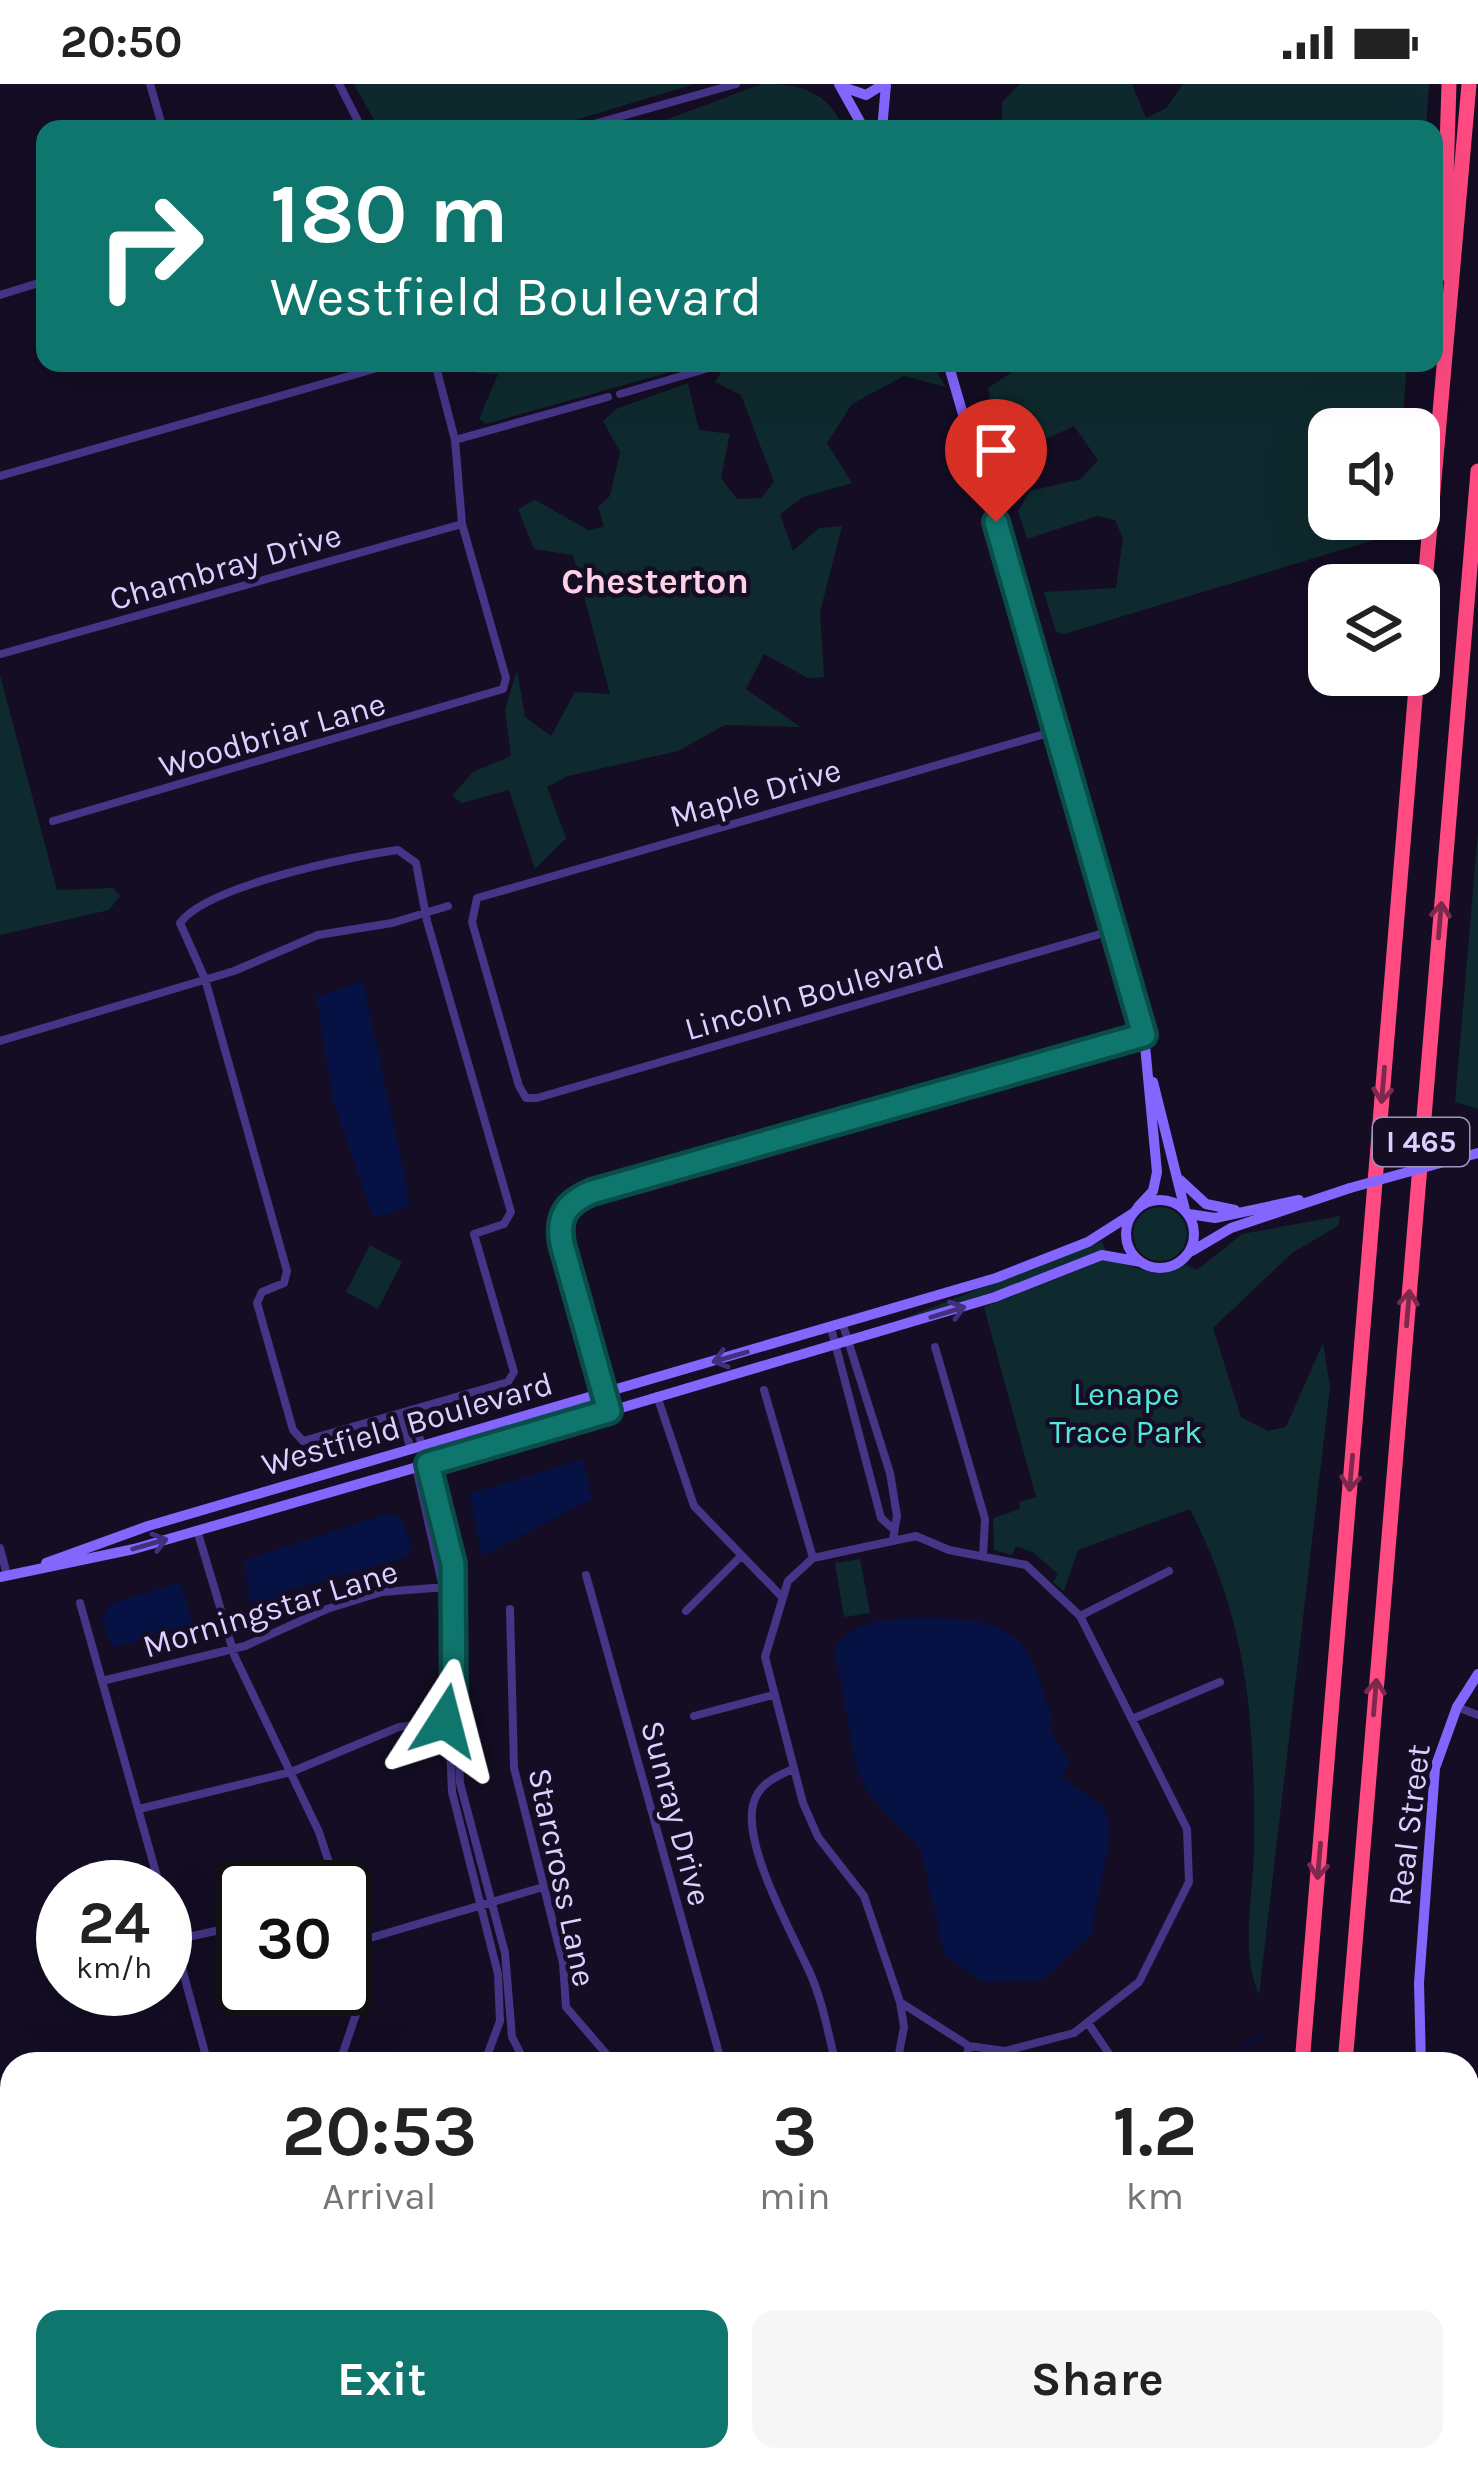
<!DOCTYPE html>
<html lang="en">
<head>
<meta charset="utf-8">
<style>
  :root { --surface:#fff; --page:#f6f6f6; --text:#222; --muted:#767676; --accent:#0f766e }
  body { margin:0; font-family:Karla,sans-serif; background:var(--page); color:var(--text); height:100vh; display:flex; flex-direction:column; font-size:45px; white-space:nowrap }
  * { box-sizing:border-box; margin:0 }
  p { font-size:39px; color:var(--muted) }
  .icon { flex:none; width:66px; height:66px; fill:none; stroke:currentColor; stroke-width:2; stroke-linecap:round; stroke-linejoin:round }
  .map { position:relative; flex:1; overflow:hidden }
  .drawer { position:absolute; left:0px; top:1968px; width:1479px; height:420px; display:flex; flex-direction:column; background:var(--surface); border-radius:36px 36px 0 0; box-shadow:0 12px 48px #0002 }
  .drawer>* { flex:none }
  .guide { position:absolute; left:36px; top:36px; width:1407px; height:252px; border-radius:24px; box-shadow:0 12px 48px #0002; background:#0f766e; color:#fff; overflow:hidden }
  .fabs { position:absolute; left:1308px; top:324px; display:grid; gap:24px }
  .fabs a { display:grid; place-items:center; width:132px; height:132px; border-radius:24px; background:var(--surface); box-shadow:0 12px 48px #0002; font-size:60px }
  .speed { position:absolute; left:36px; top:1776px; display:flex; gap:24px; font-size:60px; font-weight:700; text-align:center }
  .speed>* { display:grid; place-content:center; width:156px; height:156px; border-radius:50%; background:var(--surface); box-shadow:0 12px 48px #0002; line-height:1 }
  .speed small { font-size:30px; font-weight:400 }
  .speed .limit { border:6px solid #111; border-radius:18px; background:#fff; color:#111 }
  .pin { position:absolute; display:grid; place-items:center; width:102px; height:102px; color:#fff; margin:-123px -51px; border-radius:50% 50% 50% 0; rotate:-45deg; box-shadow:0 0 12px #0007 }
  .pin .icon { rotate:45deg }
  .me { position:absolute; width:132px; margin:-66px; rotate:9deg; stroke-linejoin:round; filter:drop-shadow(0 0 9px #0008) }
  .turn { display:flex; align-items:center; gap:42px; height:252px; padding:0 36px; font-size:54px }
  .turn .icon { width:156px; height:156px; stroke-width:2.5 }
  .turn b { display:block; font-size:84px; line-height:102px }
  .eta { display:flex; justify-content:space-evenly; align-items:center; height:204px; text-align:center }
  .eta b { font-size:72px; font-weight:700; line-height:84px }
  .primary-button { display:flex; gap:24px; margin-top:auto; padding:24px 36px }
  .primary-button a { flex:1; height:138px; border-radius:24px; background:var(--accent); color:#fff; font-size:48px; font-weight:700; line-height:138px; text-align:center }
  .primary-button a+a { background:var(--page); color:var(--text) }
  .status { display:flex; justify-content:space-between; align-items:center; height:84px; padding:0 60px; background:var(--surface); direction:ltr }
  .status svg { height:33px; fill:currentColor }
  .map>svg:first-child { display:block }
  .green { fill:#0f2a2e }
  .water { fill:#061243 }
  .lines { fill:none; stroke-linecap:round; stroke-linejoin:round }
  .stream { stroke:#061243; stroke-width:3 }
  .street { stroke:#453586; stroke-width:8 }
  .secondary { stroke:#8466ff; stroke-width:10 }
  .highway { stroke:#ff4a82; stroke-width:15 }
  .secondary-bridge { stroke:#8466ff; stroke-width:10 }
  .oneway { stroke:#7e284e }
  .oneway2 { stroke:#41317c }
  .route-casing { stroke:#0a4d48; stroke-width:30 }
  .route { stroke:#0f766e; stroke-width:21 }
  .labels { text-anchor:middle; stroke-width:9; stroke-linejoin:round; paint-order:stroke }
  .shield { fill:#140d24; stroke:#a195bd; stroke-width:3 }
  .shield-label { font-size:30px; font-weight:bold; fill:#ddcfff }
  .street-label { font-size:33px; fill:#ddcfff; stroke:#140d24 }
  .park-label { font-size:33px; fill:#54e6db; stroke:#140d24 }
  .neighbourhood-label { font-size:36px; font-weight:bold; fill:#ffd1e7; stroke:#140d24 }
</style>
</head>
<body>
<div class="status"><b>20:50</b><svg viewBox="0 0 49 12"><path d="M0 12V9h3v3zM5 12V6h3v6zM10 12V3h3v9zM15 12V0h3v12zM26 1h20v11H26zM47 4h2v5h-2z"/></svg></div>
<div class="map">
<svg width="1478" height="2388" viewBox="0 0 1478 2388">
  <rect width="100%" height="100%" fill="#140d24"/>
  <path class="green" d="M354 0H694L546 45H379Z
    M762 0C800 0 827 6 844 45H609L668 35Z
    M1020 0H1132L1146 34 1166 24 1183 0H1429L1426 45H1002V18Z
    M481 279H702L486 340 479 335 498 290 476 289Z
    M755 279H931L946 303 904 292 852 320 827 359 852 399 803 413 780 430 793 467 819 444 842 442 820 528 824 593 808 594 764 570 746 605 800 643 725 641 678 667 568 692 547 703 566 754 535 785 509 706 462 719 452 712 473 688 511 672 505 626 517 586 525 633 551 652 575 608 610 610 573 471 534 465 518 425 535 416 588 446 604 443 598 423 610 412 620 368 603 337 616 325 688 299 699 346 730 350 721 394 737 415 761 414 774 398 741 311 715 298 721 288Z
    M1025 279H1407L1402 345H1329V435H1395L1394 450 1064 550 1056 548 1044 508 1116 504 1123 454 1115 436 1097 432 1027 455 1018 427 1030 407 1081 395 1098 376 1074 342 1025 365 993 329 988 304Z
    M0 591 57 806 113 804 120 812 109 826 0 851Z
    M1478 748V1025L1455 1018Z
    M1133 1150a27 27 0 1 1 54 0a27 27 0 1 1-54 0Z
    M1340 1132 1338 1142 1292 1169 1213 1244 1241 1333 1268 1347 1286 1343 1323 1259 1330 1303 1259 1911C1240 1867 1253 1815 1254 1766 1255 1638 1249 1541 1190 1425L1078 1466 1064 1507 1053 1498 1058 1490 1034 1469 1016 1462 1012 1471 994 1466 993 1434 1020 1425 1019 1418 1036 1413 984 1223 1107 1175 1153 1189 1186 1181 1197 1186 1242 1150Z
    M1102 1157 1105 1166 1010 1203 897 1237Z
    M370 1161 402 1178 378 1225 346 1208Z
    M860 1475 870 1529 844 1533 835 1479Z
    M223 2376H309L326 2388H228Z"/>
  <path class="water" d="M363 897 411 1122 373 1134 332 1013 316 913Z
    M583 1375 592 1415 482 1472 469 1410Z
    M390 1429 401 1435 412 1461 406 1473 288 1507 265 1523 250 1517 244 1476Z
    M180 1498 194 1545 112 1563 102 1535 110 1520Z
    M964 1535C1012 1540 1033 1563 1043 1608 1046 1623 1055 1631 1049 1644L1070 1678 1061 1693 1104 1723 1111 1748 1091 1851 1043 1896 983 1898 945 1872 920 1764 869 1711 857 1686 834 1564C857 1526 925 1534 964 1535Z"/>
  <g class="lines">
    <path class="stream" d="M1229 1980 1251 1956 1264 1952"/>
    <path class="street" d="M150 0 163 45
      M339 0 362 45
      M576 45 736 0
      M0 211 45 197
      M620 310 726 279
      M455 356 608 313
      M0 392 395 279
      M1 570 462 440
      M1055 647 477 814 472 838 519 1002 526 1014H537L1114 846
      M53 737 503 605 506 594 462 440 455 356 435 279
      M398 766 416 779 427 837 511 1128 504 1140 474 1150 514 1288 508 1298 303 1357 293 1346 257 1219 262 1208 284 1199 287 1187 205 895 180 839C206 802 352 772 398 766Z
      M0 957 234 887 318 851 392 839 448 822
      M843 1241 890 1389 897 1432 893 1455
      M831 1244 881 1434 891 1443
      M935 1263 985 1435 983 1472
      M764 1306 813 1474
      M657 1312 694 1422 781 1512
      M410 1326 422 1361
      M609 1327 560 1150 562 1131 573 1117 1144 951
      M400 1329 411 1366
      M428 1380 450 1455 460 1699 505 1869 512 1953 526 1980
      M416 1383 443 1504 452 1708 498 1890 500 1937 484 1980
      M197 1446 235 1573 319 1748 337 1803
      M916 1452 949 1466 1026 1481 1080 1532 1187 1745 1189 1798 1139 1898 1074 1949 1005 1967 969 1962 900 1918 864 1812 818 1753 803 1719 765 1573 788 1497 813 1474Z
      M0 1464 7 1491
      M586 1491 722 1980
      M80 1519 160 1803
      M510 1525 514 1684 563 1879 566 1923 615 1980
      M686 1527 741 1472
      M1080 1532 1169 1487
      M102 1597 245 1562 327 1525 382 1508 446 1503
      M1457 1623 1478 1631
      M694 1632 773 1611
      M1132 1635 1220 1598
      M793 1685C775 1693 758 1700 753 1721 743 1763 793 1851 810 1889 823 1918 828 1950 836 1980
      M139 1725 291 1688 399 1643 447 1637
      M165 1821 208 1980
      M174 1856 243 1841
      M353 1859 543 1803
      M1088 1939 1116 1980
      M230 1980 275 1972 305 1980
      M339 1980 363 1910 345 1832
      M897 1980 904 1943 900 1918
      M965 1980 969 1962
      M1467 2021 1478 2018
      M0 2030 12 2074
      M0 2262 12 2261
      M147 2376 150 2388
      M575 2376 613 2388
      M971 2376 993 2382 1020 2376
      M428 2388 429 2376
      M653 2388 665 2376"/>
    <path class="secondary" d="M839 0 864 45
      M843 3 866 11 884 0
      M882 45 886 1
      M948 279 1144 951 1157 1088 1153 1107 1138 1123
      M1153 998 1185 1126
      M1444 1078 1478 1069
      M1180 1096 1206 1120 1235 1126
      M1126 1150a34 34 0 1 1 68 0a34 34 0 1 1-68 0Z
      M1189 1130 1215 1134 1299 1116
      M1192 1167 1231 1144 1350 1104
      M46 1479 148 1442 996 1194 1088 1158 1132 1130
      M0 1493 134 1465 587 1334 995 1213 1102 1171 1141 1178
      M1421 1980 1419 1899 1435 1684 1457 1623 1478 1590
      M1467 2189 1478 2228"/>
    <path class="highway" d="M1443 189 1449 0
      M1419 566 1469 0
      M1302 1980 1417 591
      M1345 1980 1478 387
      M1268 2388 1269 2376
      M1310 2388 1311 2376"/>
    <path class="secondary-bridge" d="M1350 1104 1444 1078"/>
  </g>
  <defs><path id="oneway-shaft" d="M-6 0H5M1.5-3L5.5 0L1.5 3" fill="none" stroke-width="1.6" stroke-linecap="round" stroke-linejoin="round" transform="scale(3)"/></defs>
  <g class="oneway">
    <use href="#oneway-shaft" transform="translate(1440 836) rotate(-85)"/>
    <use href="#oneway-shaft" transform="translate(1383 1001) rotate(95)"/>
    <use href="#oneway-shaft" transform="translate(1408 1224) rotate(-85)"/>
    <use href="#oneway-shaft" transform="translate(1351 1389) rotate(95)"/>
    <use href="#oneway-shaft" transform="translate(1375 1613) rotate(-85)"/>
    <use href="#oneway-shaft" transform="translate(1319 1777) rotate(95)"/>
  </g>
  <g class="oneway2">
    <use href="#oneway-shaft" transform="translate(948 1228) rotate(-17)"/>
    <use href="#oneway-shaft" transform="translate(730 1273) rotate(164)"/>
    <use href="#oneway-shaft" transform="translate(150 1460) rotate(-16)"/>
  </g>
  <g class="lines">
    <g class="route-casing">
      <path id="route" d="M445 1637 454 1636 453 1480 428 1380 609 1327 562 1160C557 1132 566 1119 592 1108L1144 951 996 438"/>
    </g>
    <use href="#route" class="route"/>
  </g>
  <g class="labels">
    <rect class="shield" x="1373" y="1034" width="96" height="48" rx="9"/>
    <g class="shield-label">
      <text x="1421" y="1068">I 465</text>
    </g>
    <g class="street-label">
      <text transform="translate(225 482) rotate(-16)" y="12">Chambray Drive</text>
      <text transform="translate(272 650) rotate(-16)" y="12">Woodbriar Lane</text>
      <text transform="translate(755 708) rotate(-16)" y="12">Maple Drive</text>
      <text transform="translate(814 908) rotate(-16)" y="12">Lincoln Boulevard</text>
      <text transform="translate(407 1339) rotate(-16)" y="12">Westfield Boulevard</text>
      <text transform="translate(270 1524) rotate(-17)" y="12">Morningstar Lane</text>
      <text transform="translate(677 1729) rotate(75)" y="12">Sunray Drive</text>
      <text transform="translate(1408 1741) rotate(-83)" y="12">Real Street</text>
      <text transform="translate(563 1793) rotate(78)" y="12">Starcross Lane</text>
    </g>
    <g class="park-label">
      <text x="1126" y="1321">Lenape<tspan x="1126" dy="38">Trace Park</tspan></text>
    </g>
    <g class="neighbourhood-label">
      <text x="655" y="509">Chesterton</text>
    </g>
  </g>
</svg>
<div class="fabs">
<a><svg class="icon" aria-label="sound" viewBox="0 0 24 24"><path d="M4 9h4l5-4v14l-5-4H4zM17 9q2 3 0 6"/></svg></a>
<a><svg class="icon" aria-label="layers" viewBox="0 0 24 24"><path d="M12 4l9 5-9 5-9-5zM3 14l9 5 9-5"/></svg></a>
</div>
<div class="speed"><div>24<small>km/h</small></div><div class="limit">30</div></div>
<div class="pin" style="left:996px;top:438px;background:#d93025"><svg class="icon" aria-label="arrive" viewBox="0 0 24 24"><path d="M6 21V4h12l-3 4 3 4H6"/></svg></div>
<svg class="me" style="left:445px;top:1637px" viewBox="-20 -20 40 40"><path d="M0-17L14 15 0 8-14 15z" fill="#0f766e" stroke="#fff" stroke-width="4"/></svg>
<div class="guide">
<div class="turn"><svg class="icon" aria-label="right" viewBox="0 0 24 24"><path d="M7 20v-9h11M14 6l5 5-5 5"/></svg><div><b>180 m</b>Westfield Boulevard</div></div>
</div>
<section class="drawer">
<div class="eta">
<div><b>20:53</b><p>Arrival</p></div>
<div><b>3</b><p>min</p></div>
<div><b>1.2</b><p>km</p></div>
</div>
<div class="primary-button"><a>Exit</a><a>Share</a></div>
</section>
</div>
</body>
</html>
